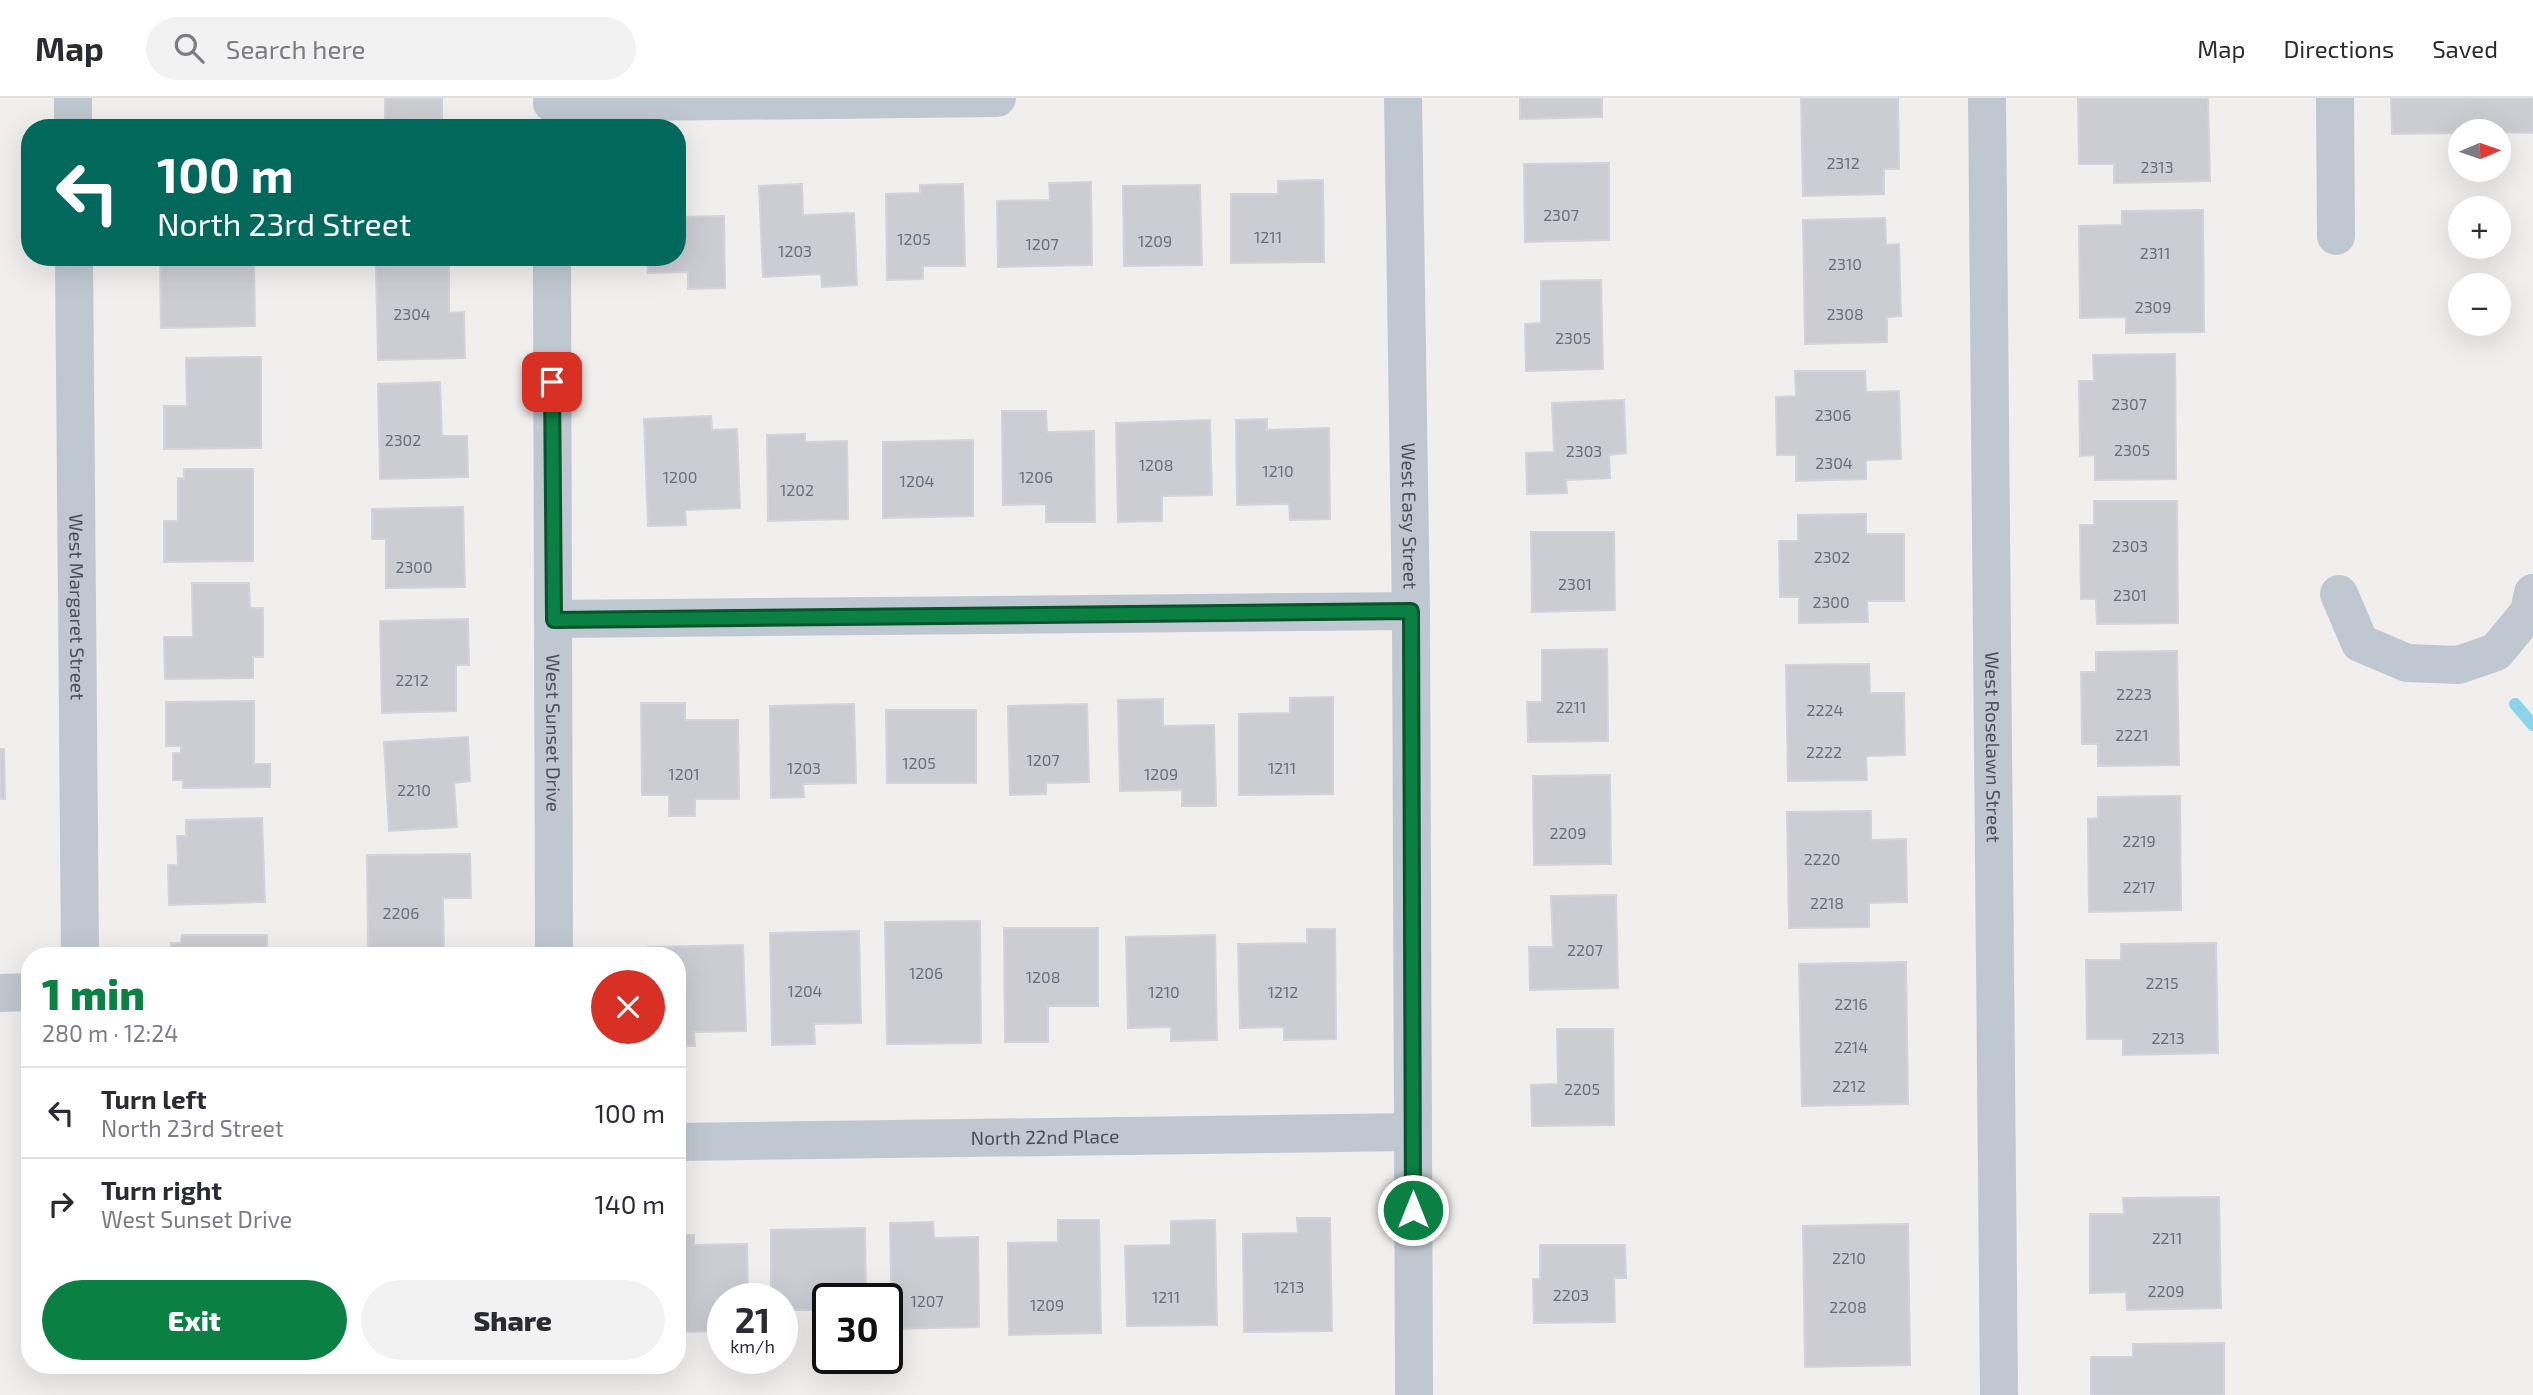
<!DOCTYPE html>
<html lang="en">
<head>
<meta charset="utf-8">
<style>
  :root { --surface:#fff; --page:#f2f2f3; --text:#2b2b33; --muted:#7c7c81; --line:#e1e1e2; --accent:#0b8043 }
  body { margin:0; font-family:"Exo 2",sans-serif; background:var(--page); color:var(--text); height:100vh; display:flex; flex-direction:column; font-size:26px; white-space:nowrap }
  * { box-sizing:border-box; margin:0 }
  p { font-size:23px; color:var(--muted) }
  .icon { flex:none; width:38px; height:38px; fill:none; stroke:currentColor; stroke-width:2; stroke-linecap:round; stroke-linejoin:round }
  .map { position:relative; flex:1; overflow:hidden }
  .side { position:absolute; left:21px; top:849px; width:665px; height:427px; display:flex; flex-direction:column; background:var(--surface); border-radius:28px; box-shadow:0 7px 28px #0002 }
  .side>* { flex:none }
  .banner { position:absolute; left:21px; top:21px; width:665px; height:147px; border-radius:28px; box-shadow:0 7px 28px #0002; background:#00695c; color:#fff; overflow:hidden }
  .needle { width:46px; rotate:88deg }
  .tools { position:absolute; left:2448px; top:21px; display:grid; gap:14px }
  .tools a { display:grid; place-items:center; width:63px; height:63px; border-radius:50%; background:var(--surface); box-shadow:0 7px 28px #0002; font-size:35px }
  .speed { position:absolute; left:707px; top:1185px; display:flex; gap:14px; font-size:35px; font-weight:700; text-align:center }
  .speed>* { display:grid; place-content:center; width:91px; height:91px; border-radius:50%; background:var(--surface); box-shadow:0 7px 28px #0002; line-height:1 }
  .speed small { font-size:18px; font-weight:400 }
  .speed .limit { border:4px solid #111; border-radius:10px; background:#fff; color:#111 }
  .pin { position:absolute; display:grid; place-items:center; width:60px; height:60px; color:#fff; margin:-30px; border-radius:14px; box-shadow:0 4px 10px #0006 }
  .me { position:absolute; width:77px; margin:-38px; rotate:0deg; stroke-linejoin:round; filter:drop-shadow(0 0 5px #0008) }
  .turn { display:flex; align-items:center; gap:24px; height:147px; padding:0 21px; font-size:32px }
  .turn .icon { width:91px; height:91px; stroke-width:2.5 }
  .turn b { display:block; font-size:49px; line-height:60px }
  .round { display:grid; place-items:center; flex:none; width:74px; height:74px; border-radius:37px; background:var(--page) }
  .head { display:flex; align-items:center; justify-content:space-between; height:119px; padding:0 21px }
  h1 { font-size:42px; font-weight:800; line-height:52px; color:var(--accent) }
  .button { display:flex; gap:14px; margin-top:auto; padding:14px 21px }
  .button a { flex:1; height:80px; border-radius:42px; background:var(--accent); color:#fff; font-size:28px; font-weight:800; line-height:80px; text-align:center }
  .button a+a { background:var(--page); color:var(--text) }
  ul { padding:0; list-style:none }
  li { display:flex; align-items:center; gap:21px; height:91px; padding:0 21px; border-top:2px solid var(--line) }
  li div { flex:1 }
  li b { display:block; font-size:26px }
  li em { font-style:normal }
  header { display:flex; align-items:center; gap:42px; box-sizing:border-box; height:98px; padding:0 35px; background:var(--surface); border-bottom:2px solid var(--line) }
  header strong { font-size:33px }
  nav { display:flex; gap:38px; margin-inline-start:auto; font-size:24px }
  .search { width:490px; height:63px; background:var(--page); display:flex; align-items:center; gap:18px; box-sizing:border-box; padding:0 24px; border-radius:38px; color:var(--muted); font-size:26px }
  .map>svg:first-child { display:block }
  .lines { fill:none; stroke-linecap:round; stroke-linejoin:round }
  .stream { stroke:#8bd5ea; stroke-width:12 }
  .building { fill:#cbcdd3; stroke:#d2d4da; stroke-width:2 }
  .minor { stroke:#bfc8d0; stroke-width:38 }
  .route-casing { stroke:#07532c; stroke-width:18 }
  .route { stroke:#0b8043; stroke-width:12 }
  .labels { text-anchor:middle; stroke-width:7; stroke-linejoin:round; paint-order:stroke }
  .number-label { font-size:16px; fill:#687079 }
  .street-label { font-size:19px; fill:#47515b; stroke:#fff }
</style>
</head>
<body>
<header>
<strong>Map</strong>
<div class="search"><svg class="icon" aria-label="search" viewBox="0 0 24 24"><circle cx="10" cy="10" r="6"/><path d="M15 15l6 6"/></svg>Search here</div>
<nav><a>Map</a><a>Directions</a><a>Saved</a></nav>
</header>
<div class="map">
<svg width="2533" height="1297" viewBox="0 0 2533 1297">
  <rect width="100%" height="100%" fill="#f1eeee"/>
  <g class="lines">
    <path class="stream" d="M2515 606 2533 627"/>
  </g>
  <path class="building" d="M385 0H442V21L385 22Z
    M1520 0H1602V19L1520 21Z
    M1801 0H1898L1899 71H1884V96L1803 98Z
    M2078 0H2208L2210 83 2114 85V66H2079Z
    M2391 0H2533V35L2460 33V35L2392 36Z
    M253 22V30H173V23Z
    M1609 65V142L1525 144 1524 66Z
    M1323 82 1324 164 1231 165V96H1278V83Z
    M1091 84 1092 167 998 169 997 103 1050 102 1049 85Z
    M802 86 803 117 854 115 857 187 822 189 821 176 763 179 759 88Z
    M963 86 965 168H923V181L887 182 886 96 920 95V87Z
    M1200 87 1202 167 1124 168 1123 88Z
    M2203 112 2204 234 2126 235V219L2080 220 2079 128 2122 127V113Z
    M724 118 725 190 688 191V174L648 175 647 159H677V119Z
    M1885 120 1886 147 1899 146 1901 218 1887 219V244L1805 246 1803 122Z
    M160 159H254L255 228 161 230Z
    M449 167V215L464 214 465 260 378 262 376 168Z
    M1601 182 1603 271 1526 273 1525 226 1541 225V183Z
    M2175 256 2176 381 2095 382V357L2080 358 2079 283H2094L2093 257Z
    M261 259V350L164 351V308H187L186 260Z
    M1795 273H1865L1866 294 1899 293 1901 361 1866 362V381L1796 383V357H1777L1776 299 1796 298Z
    M440 284 442 338H467L468 379 380 381 378 286Z
    M1624 302 1626 355 1609 357 1610 380 1566 382 1567 395 1527 396 1526 355 1554 354 1552 305Z
    M1002 313H1046L1047 334 1094 333 1095 424H1046V406L1003 407Z
    M711 318 712 332 737 331 740 410 685 412 686 427 648 428 644 321Z
    M1267 321V332L1329 330 1330 421 1290 422 1289 406 1237 407 1236 322Z
    M1210 322 1212 397 1162 398V423L1118 424 1116 325Z
    M805 336V344L847 343 848 421 768 423 767 337Z
    M973 342V418L883 420V344Z
    M184 371H253V463L164 464V423H178V380L184 381Z
    M2094 403H2177L2178 525 2097 526 2096 501H2081L2080 427H2094Z
    M463 409 465 489 386 490V441H372V411Z
    M1866 416V436H1904V503H1867L1868 524 1799 525V499H1780L1779 443H1798V417Z
    M1531 434H1614L1615 512 1532 514Z
    M192 485H249L250 510H263V559H253V580L165 581 164 539H193Z
    M468 521 469 567H456V613L382 615 380 523Z
    M1607 551 1608 643 1528 644 1527 604H1542V552Z
    M2177 553 2179 667 2098 668V646H2082L2081 574H2096V554Z
    M1869 566 1870 595H1904L1905 657 1866 658 1867 682 1788 683 1786 567Z
    M1333 599V696L1239 697V616L1290 615V600Z
    M1163 601V628L1214 627 1216 708H1182V692L1120 693 1118 602Z
    M254 603V666H270V689L183 690V682H173V655H181V648H166V604Z
    M641 605H685V622H738L739 701H695V718H669V697H642Z
    M854 606 856 685 803 686 804 699 771 700 770 608Z
    M1087 606 1089 684 1046 685V696L1010 697 1008 608Z
    M886 612H976V685H887Z
    M468 639 470 683 454 685 457 729 389 733 384 644Z
    M0 651H4L5 701H0Z
    M1610 677 1611 766 1534 767 1533 678Z
    M2180 698 2181 812 2089 814 2088 721 2098 720V699Z
    M1871 713V742L1906 741 1907 804 1869 805V829L1789 830 1787 714Z
    M262 720 265 804 169 807 168 767H178L177 738H186V722Z
    M470 756 471 800H443L444 852 368 853 367 757Z
    M1616 797 1618 890 1530 892 1529 849H1553L1551 798Z
    M980 823 981 945 887 946 885 824Z
    M1004 830H1098V908H1048V944H1005Z
    M1307 831H1335L1336 941 1284 942V929L1240 930 1238 846 1307 845Z
    M859 833 861 925 814 926 815 946 772 947 770 835Z
    M182 837H267V858H171V845H181Z
    M1215 837 1217 942 1171 943V929L1128 930 1126 839Z
    M2216 845 2218 955 2123 957V941H2087L2086 862H2121V846Z
    M743 847 746 933 694 934 695 948H677V858H648V849Z
    M1906 864 1908 1006 1802 1008 1799 866Z
    M1557 931H1613L1614 1027 1532 1028 1531 987 1558 986Z
    M2219 1099 2221 1210 2127 1212 2126 1194 2090 1195V1116H2124L2123 1100Z
    M1297 1120H1330L1332 1233 1244 1234 1243 1136 1298 1135Z
    M1058 1122H1099L1101 1235 1009 1237 1008 1145 1058 1144Z
    M1215 1122 1217 1227 1127 1228 1125 1148 1171 1147V1123Z
    M933 1124 934 1140 978 1139 979 1229 892 1231 890 1125Z
    M1908 1126 1910 1267 1805 1269 1803 1128Z
    M865 1130 866 1200H828V1212H782V1200H771V1132Z
    M677 1137H694V1147L747 1146 748 1200H723V1233L677 1234Z
    M1540 1147H1625L1626 1180H1614L1615 1224 1534 1225 1533 1181H1540Z
    M2224 1245V1297H2091V1259H2133V1246Z"/>
  <g class="lines">
    <g class="minor">
      <path d="M73 0V30"/>
      <path id="s1" d="M1403 0 1411 513 1414 1297"/>
      <path id="s2" d="M1987 0 1999 1297"/>
      <path d="M2335 0 2336 138"/>
      <path d="M552 5 997 0"/>
      <path id="s3" d="M74 159 80 858"/>
      <path id="s4" d="M552 159 554 858"/>
      <path d="M2339 496 2360 545 2407 565 2458 567 2496 554 2529 514 2533 495"/>
      <path d="M554 521 1411 513"/>
      <path d="M0 895 30 894"/>
      <path id="s5" d="M677 1044 1412 1034"/>
    </g>
  </g>
  <g class="lines">
    <g class="route-casing">
      <path id="route" d="M552 284 554 522 1411 513 1413 1112"/>
    </g>
    <use href="#route" class="route"/>
  </g>
  <g class="labels">
    <g class="number-label">
      <text x="1843" y="71">2312</text>
      <text x="2157" y="75">2313</text>
      <text x="1561" y="123">2307</text>
      <text x="1268" y="145">1211</text>
      <text x="914" y="147">1205</text>
      <text x="1155" y="149">1209</text>
      <text x="1042" y="152">1207</text>
      <text x="795" y="159">1203</text>
      <text x="2155" y="161">2311</text>
      <text x="1845" y="172">2310</text>
      <text x="2153" y="215">2309</text>
      <text x="412" y="222">2304</text>
      <text x="1845" y="222">2308</text>
      <text x="1573" y="246">2305</text>
      <text x="2129" y="312">2307</text>
      <text x="1833" y="323">2306</text>
      <text x="403" y="348">2302</text>
      <text x="2132" y="358">2305</text>
      <text x="1584" y="359">2303</text>
      <text x="1834" y="371">2304</text>
      <text x="1156" y="373">1208</text>
      <text x="1278" y="379">1210</text>
      <text x="680" y="385">1200</text>
      <text x="1036" y="385">1206</text>
      <text x="917" y="389">1204</text>
      <text x="797" y="398">1202</text>
      <text x="2130" y="454">2303</text>
      <text x="1832" y="465">2302</text>
      <text x="414" y="475">2300</text>
      <text x="1575" y="492">2301</text>
      <text x="2130" y="503">2301</text>
      <text x="1831" y="510">2300</text>
      <text x="412" y="588">2212</text>
      <text x="2134" y="602">2223</text>
      <text x="1571" y="615">2211</text>
      <text x="1825" y="618">2224</text>
      <text x="2132" y="643">2221</text>
      <text x="1824" y="660">2222</text>
      <text x="1043" y="668">1207</text>
      <text x="919" y="671">1205</text>
      <text x="804" y="676">1203</text>
      <text x="1282" y="676">1211</text>
      <text x="684" y="682">1201</text>
      <text x="1161" y="682">1209</text>
      <text x="414" y="698">2210</text>
      <text x="1568" y="741">2209</text>
      <text x="2139" y="749">2219</text>
      <text x="1822" y="767">2220</text>
      <text x="2139" y="795">2217</text>
      <text x="1827" y="811">2218</text>
      <text x="401" y="821">2206</text>
      <text x="1585" y="858">2207</text>
      <text x="926" y="881">1206</text>
      <text x="1043" y="885">1208</text>
      <text x="2162" y="891">2215</text>
      <text x="805" y="899">1204</text>
      <text x="1164" y="900">1210</text>
      <text x="1283" y="900">1212</text>
      <text x="1851" y="912">2216</text>
      <text x="2168" y="946">2213</text>
      <text x="1851" y="955">2214</text>
      <text x="1849" y="994">2212</text>
      <text x="1582" y="997">2205</text>
      <text x="2167" y="1146">2211</text>
      <text x="1849" y="1166">2210</text>
      <text x="1289" y="1195">1213</text>
      <text x="2166" y="1199">2209</text>
      <text x="1571" y="1203">2203</text>
      <text x="1166" y="1205">1211</text>
      <text x="927" y="1209">1207</text>
      <text x="1047" y="1213">1209</text>
      <text x="1848" y="1215">2208</text>
    </g>
    <g class="street-label">
      <text dy="7" stroke="none"><textPath href="#s1" startOffset="418">West Easy Street</textPath></text>
      <text dy="7" stroke="none"><textPath href="#s3" startOffset="350">West Margaret Street</textPath></text>
      <text dy="7" stroke="none"><textPath href="#s4" startOffset="476">West Sunset Drive</textPath></text>
      <text dy="7" stroke="none"><textPath href="#s2" startOffset="649">West Roselawn Street</textPath></text>
      <text dy="7" stroke="none"><textPath href="#s5" startOffset="368">North 22nd Place</textPath></text>
    </g>
  </g>
</svg>
<div class="tools">
<a><svg class="needle" viewBox="-14 -14 28 28"><path d="M0-13l5 13h-10z" fill="#e53935"/><path d="M0 13l5-13h-10z" fill="#7c7c81"/></svg></a>
<a>+</a>
<a>−</a>
</div>
<div class="speed"><div>21<small>km/h</small></div><div class="limit">30</div></div>
<div class="pin" style="left:552px;top:284px;background:#d93025"><svg class="icon" aria-label="arrive" viewBox="0 0 24 24"><path d="M6 21V4h12l-3 4 3 4H6"/></svg></div>
<svg class="me" style="left:1413px;top:1112px" viewBox="-20 -20 40 40"><circle r="17" fill="#0b8043" stroke="#fff" stroke-width="3"/><path d="M0-11L8 9 0 5-8 9z" fill="#fff"/></svg>
<div class="banner">
<div class="turn"><svg class="icon" aria-label="left" viewBox="0 0 24 24"><path d="M17 20v-9H6M10 6l-5 5 5 5"/></svg><div><b>100 m</b>North 23rd Street</div></div>
</div>
<section class="side">
<div class="head"><div><h1>1 min</h1><p>280 m · 12:24</p></div><a class="round" style="background:#d93025;color:#fff"><svg class="icon" aria-label="close" viewBox="0 0 24 24"><path d="M6 6l12 12M18 6L6 18"/></svg></a></div>
<ul>
<li><svg class="icon" aria-label="left" viewBox="0 0 24 24"><path d="M17 20v-9H6M10 6l-5 5 5 5"/></svg><div><b>Turn left</b><p>North 23rd Street</p></div><em>100 m</em></li>
<li><svg class="icon" aria-label="right" viewBox="0 0 24 24"><path d="M7 20v-9h11M14 6l5 5-5 5"/></svg><div><b>Turn right</b><p>West Sunset Drive</p></div><em>140 m</em></li>
</ul>
<div class="button"><a>Exit</a><a>Share</a></div>
</section>
</div>
</body>
</html>
